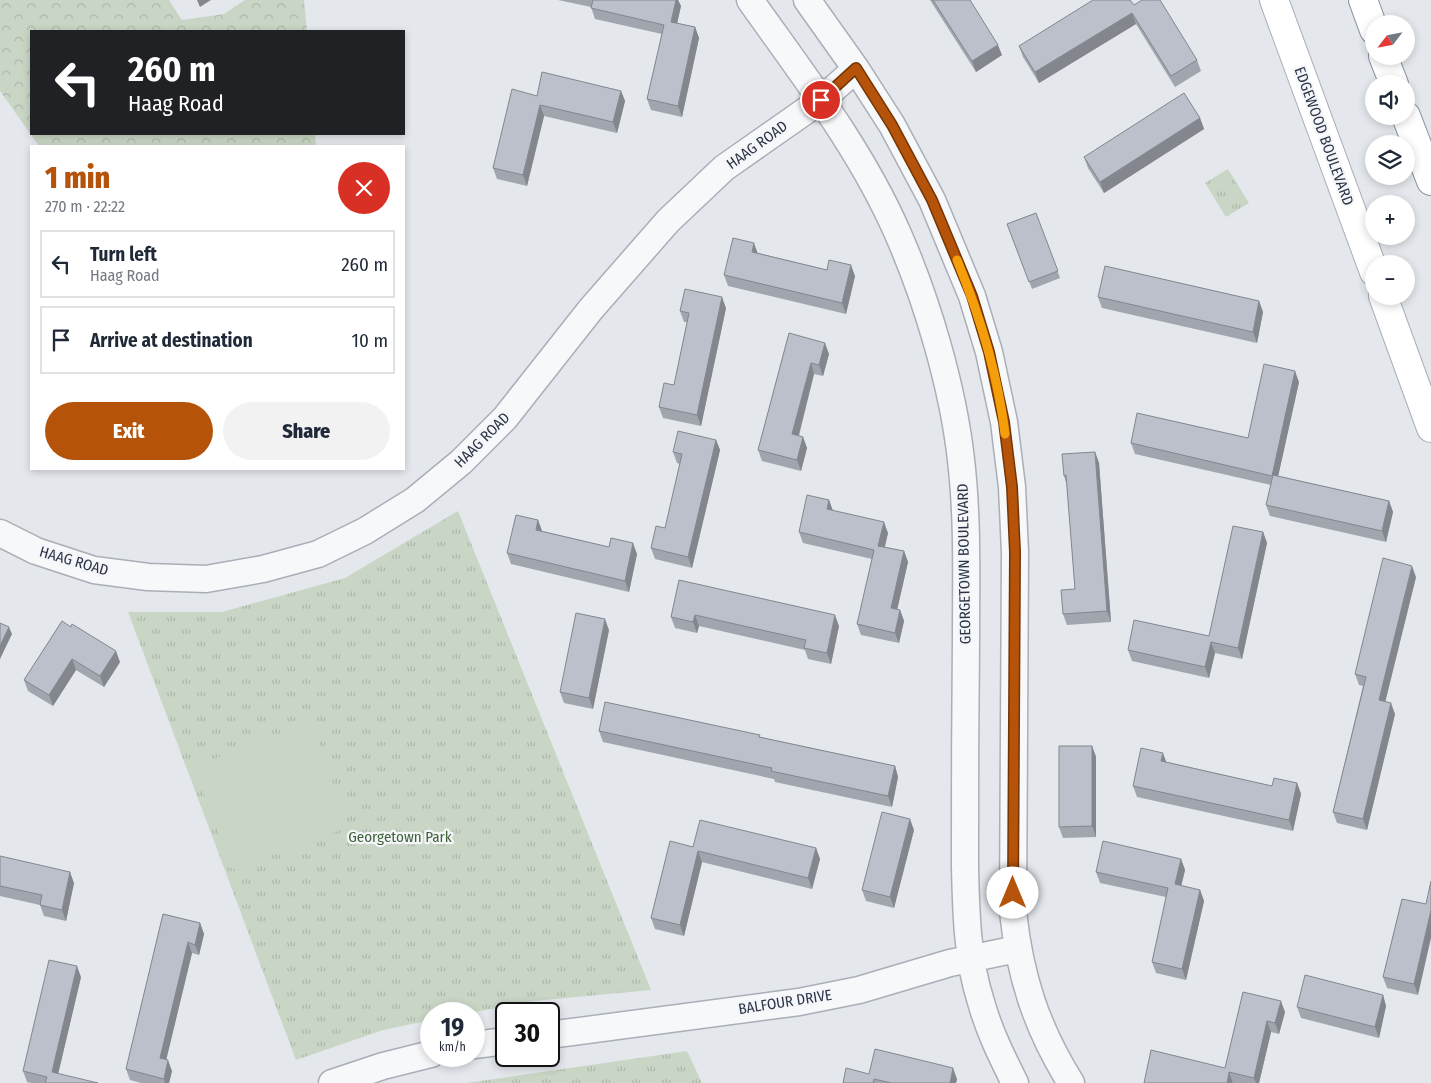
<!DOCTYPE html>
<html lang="en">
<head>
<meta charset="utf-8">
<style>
  :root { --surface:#fff; --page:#f2f2f3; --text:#1f2937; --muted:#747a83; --line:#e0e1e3; --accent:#b45309 }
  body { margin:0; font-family:"Fira Sans Condensed",sans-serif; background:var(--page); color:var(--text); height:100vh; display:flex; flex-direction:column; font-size:19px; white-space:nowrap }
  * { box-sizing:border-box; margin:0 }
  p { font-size:16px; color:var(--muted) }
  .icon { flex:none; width:28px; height:28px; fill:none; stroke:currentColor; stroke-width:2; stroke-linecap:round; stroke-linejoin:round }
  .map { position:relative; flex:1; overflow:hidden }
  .panel { position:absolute; left:30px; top:145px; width:375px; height:325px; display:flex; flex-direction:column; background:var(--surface); border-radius:0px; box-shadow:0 2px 8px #0003 }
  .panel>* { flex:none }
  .guide { position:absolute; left:30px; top:30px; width:375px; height:105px; border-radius:0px; box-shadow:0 2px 8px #0003; background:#202124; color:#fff; overflow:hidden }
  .needle { width:32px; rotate:238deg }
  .controls { position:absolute; left:1365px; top:15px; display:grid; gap:10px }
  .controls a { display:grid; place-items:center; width:50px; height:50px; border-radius:50%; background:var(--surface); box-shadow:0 2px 8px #0003; font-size:25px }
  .speed { position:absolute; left:420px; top:1002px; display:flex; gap:10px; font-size:25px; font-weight:700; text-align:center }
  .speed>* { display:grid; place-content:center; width:65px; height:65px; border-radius:50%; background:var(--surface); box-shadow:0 2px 8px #0003; line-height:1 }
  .speed small { font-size:12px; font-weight:400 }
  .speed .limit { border:2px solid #111; border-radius:8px; background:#fff; color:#111 }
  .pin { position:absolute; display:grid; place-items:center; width:42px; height:42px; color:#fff; margin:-21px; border:2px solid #fff; border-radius:50%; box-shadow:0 1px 5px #0007 }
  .me { position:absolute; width:55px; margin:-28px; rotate:0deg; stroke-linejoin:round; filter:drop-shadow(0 0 4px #0008) }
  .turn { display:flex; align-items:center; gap:18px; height:105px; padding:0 15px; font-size:22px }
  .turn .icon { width:65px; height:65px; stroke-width:2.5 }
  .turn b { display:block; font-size:35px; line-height:42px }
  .round { display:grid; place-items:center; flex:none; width:52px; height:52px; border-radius:26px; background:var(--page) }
  .overview { display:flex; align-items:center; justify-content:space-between; height:85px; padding:0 15px }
  h1 { font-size:30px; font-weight:800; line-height:38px; color:var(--accent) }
  .action { display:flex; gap:10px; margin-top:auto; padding:10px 15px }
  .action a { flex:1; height:58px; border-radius:30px; background:var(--accent); color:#fff; font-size:20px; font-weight:800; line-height:58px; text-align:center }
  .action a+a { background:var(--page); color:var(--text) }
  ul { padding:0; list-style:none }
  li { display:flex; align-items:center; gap:15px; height:68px; margin:0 10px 8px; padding:0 5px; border:2px solid var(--line); border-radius:0px }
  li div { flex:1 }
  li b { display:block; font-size:19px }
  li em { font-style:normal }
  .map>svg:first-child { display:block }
  .forest { fill:url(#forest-crowns) }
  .park { fill:url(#park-tufts) }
  .pitch { fill:#c9d6c5 }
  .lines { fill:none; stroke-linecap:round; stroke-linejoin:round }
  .street-casing { stroke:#a9aeb7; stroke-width:29 }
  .secondary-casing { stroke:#a9aeb7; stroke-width:30 }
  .highway-casing { stroke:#8b94a3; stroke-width:30 }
  .street { stroke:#f7f8fa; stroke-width:26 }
  .secondary { stroke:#fff; stroke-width:28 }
  .highway { stroke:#fff; stroke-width:28 }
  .wall { fill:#a1a5ae }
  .shaded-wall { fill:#83868d }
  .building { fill:#bbc0ca; stroke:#83868d }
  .route-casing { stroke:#753606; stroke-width:12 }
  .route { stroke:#b45309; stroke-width:9 }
  .slow { stroke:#f59e0b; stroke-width:9 }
  .labels { text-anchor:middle; stroke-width:4.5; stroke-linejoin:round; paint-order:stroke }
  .street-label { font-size:15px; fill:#2b3445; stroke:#f4f6f9 }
  .park-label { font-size:15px; fill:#3f6138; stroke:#f4f6f9 }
</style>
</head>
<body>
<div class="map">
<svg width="1431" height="1083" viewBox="0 0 1431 1083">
  <defs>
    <pattern id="forest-crowns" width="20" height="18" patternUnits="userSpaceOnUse" patternTransform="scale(1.25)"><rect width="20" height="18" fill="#c9d6c5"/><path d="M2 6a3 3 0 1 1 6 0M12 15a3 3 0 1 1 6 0" fill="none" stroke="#adb8ab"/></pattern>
    <pattern id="park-tufts" width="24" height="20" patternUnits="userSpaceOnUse" patternTransform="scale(1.25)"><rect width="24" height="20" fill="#c9d6c5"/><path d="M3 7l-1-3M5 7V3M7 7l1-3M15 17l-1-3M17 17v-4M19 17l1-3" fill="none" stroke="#adb8ab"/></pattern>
  </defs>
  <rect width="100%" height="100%" fill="#e4e7ec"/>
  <path class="forest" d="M0 0H169L182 20 224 14 245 0H304L307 31H31V134H315L316 146H39L0 91Z"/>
  <path class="park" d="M1228 169 1249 203 1226 217 1205 183Z
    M458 511 651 990 534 1001 464 1014H431V1020L383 1030 296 1060 128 612H222L345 578Z
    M687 1051 702 1083H467Z"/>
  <path class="pitch" d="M311 723 349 827 232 870 194 766Z"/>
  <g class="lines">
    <g class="street-casing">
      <path id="street" d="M750 0C803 75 861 149 898 234 927 300 953 387 961 460 968 520 966 579 966 639 965 715 965 790 965 866 966 911 967 959 981 1002 989 1031 1002 1057 1015 1083
        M807 0 856 69 892 125 932 200 972 296 989 352 1004 422 1012 487 1015 552 1013 912C1020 976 1036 1027 1071 1083
        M0 533 36 551 94 570 148 577 206 579 263 569 318 554 365 531 415 500 461 462 505 418 591 309 668 221 724 168 821 100 856 69
        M549 1035 799 1002 859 990 950 963 1017 949
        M474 1045 506 1041
        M332 1083 383 1066 431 1054"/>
    </g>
    <g class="secondary-casing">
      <path id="secondary" d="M1274 0 1374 272
        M1383 296 1431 428"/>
    </g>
    <g class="highway-casing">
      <path id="highway" d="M1363 0 1374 30
        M1383 56 1394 84
        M1406 116 1431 181"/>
    </g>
    <use href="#street" class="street"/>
    <use href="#secondary" class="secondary"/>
    <use href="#highway" class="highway"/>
  </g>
  <path class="wall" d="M558 0H678L681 6 677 23 695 27 699 38 682 117 651 110 647 99 662 34 595 19 591 7Z
    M930 0H970L1002 55 976 72Z
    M1134 5 1197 60 1201 71 1175 87 1136 24 1039 83 1023 57 1019 46Z
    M621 91 625 101 617 133 544 116 527 186 497 179 493 168 537 96Z
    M1200 118 1204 129 1104 193 1088 168 1084 157Z
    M1036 213 1060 278 1032 289 1007 224Z
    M758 253 827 270 855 276 846 314 728 286 724 275Z
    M1098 297 1259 301 1263 312 1257 343 1102 308Z
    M726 308 701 426 663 418 659 407 674 385 687 322H684L680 311Z
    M789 333 829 354 823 376 814 374 799 436 803 437 807 448 801 471 762 461 758 450Z
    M1299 382 1278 476 1389 501 1393 512 1386 542 1270 516 1266 505 1271 485 1135 454 1131 443 1248 438Z
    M716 440 720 450 692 568 655 559 651 548 665 528 680 464 677 463 673 452Z
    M1095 452 1099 463 1111 622 1067 625 1063 614 1075 589 1067 486 1064 476Z
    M829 500 833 511 888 533 885 547 904 551 908 562 897 610H900L904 621 899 643 861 635 857 624 872 559 803 543 799 532Z
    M538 520 542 531 637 554 629 592 511 564 507 553Z
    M1263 532 1267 543 1242 659 1215 653 1209 678 1132 661 1128 650 1209 636Z
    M1416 577 1385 702 1395 714 1367 830 1337 823 1333 812 1363 686 1359 685 1355 674Z
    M679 580 839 626 831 664 808 659 805 650 699 626 697 633 675 628 671 617Z
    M62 621 120 662 104 687 76 670 53 706 28 691 24 680Z
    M609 630 593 709 564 703 560 692Z
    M599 731 760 735V737L895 766 898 777 892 807 775 782 774 779 603 742Z
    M1092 746 1096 757V837L1063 838 1059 827Z
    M1167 762 1272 786 1297 783 1301 794 1293 831 1137 797 1133 786Z
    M914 830 894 908 866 901 862 890Z
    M693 847 816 848 820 859 812 889 702 862 684 936 655 929 651 918Z
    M0 856 74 883 66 921 44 916 40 905 0 896Z
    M1181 859 1185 870 1181 886 1200 890 1204 901 1186 980 1156 973 1152 962 1166 897 1100 883 1096 872Z
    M1402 899 1418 995 1387 988 1383 977Z
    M163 914 200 923 204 934 199 955 192 953 166 1060 172 1071 169 1083H141L130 1080 126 1069Z
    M81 977 58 1074 98 1083H31L27 1082 23 1071Z
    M1243 992 1285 1012 1279 1034 1271 1032 1259 1083H1233L1225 1068Z
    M1383 995 1386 1006 1379 1038 1301 1018 1297 1007Z
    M869 1074 957 1079 956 1083H843Z"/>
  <path class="shaded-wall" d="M197 0H211L200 7Z
    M676 0H678L681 6 675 33 671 22Z
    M1132 13 1136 24 1039 83 1035 72Z
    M695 27 699 38 682 117 678 106Z
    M998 45 1002 55 976 72 972 61Z
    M621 91 625 101 617 133 613 122Z
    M540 105 544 116 527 186 523 175Z
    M1200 118 1204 129 1104 193 1100 182Z
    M754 243 758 254 752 252Z
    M851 265 855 276 846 314 842 303Z
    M722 297 726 308 701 426 697 415Z
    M1259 301 1263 312 1257 343 1253 332Z
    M825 343 829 354 823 376 819 365Z
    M811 363 814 374 796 445 792 434Z
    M1295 371 1299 382 1276 486 1272 476Z
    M803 437 807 448 801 471 797 460Z
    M716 440 720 450 692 568 688 557Z
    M1095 452 1099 463 1111 622 1107 611Z
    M829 500 833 511 827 509Z
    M1389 501 1393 512 1386 542 1382 531Z
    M538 520 542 531 536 530Z
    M884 522 888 533 882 557 878 546Z
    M1263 532 1267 543 1242 659 1238 648Z
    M633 543 637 554 629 592 625 581Z
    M904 551 908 562 895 619 891 608Z
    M1412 566 1416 577 1383 711 1379 700Z
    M900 610 904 621 899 643 895 633Z
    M695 615 699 626 697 633 693 622Z
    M835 615 839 626 831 664 827 653Z
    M605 619 609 630 593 709 589 698Z
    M9 627 12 634 0 659V646Z
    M1211 642 1215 653 1209 678 1205 667Z
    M116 651 120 662 104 687 100 676Z
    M72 659 76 670 53 706 49 695Z
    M1391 703 1395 714 1367 830 1363 819Z
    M1092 746 1096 757V837L1092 826Z
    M1163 753 1167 764 1161 761Z
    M895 766 898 777 892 807 888 796Z
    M1297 783 1301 794 1293 831 1289 820Z
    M910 819 914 830 894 908 890 897Z
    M816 848 820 859 812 889 808 878Z
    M698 851 702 862 684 936 680 925Z
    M1181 859 1185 870 1179 895 1175 884Z
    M70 872 74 883 66 921 62 910Z
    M1200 890 1204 901 1186 980 1182 969Z
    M1431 910V938L1418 995 1414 984Z
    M200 923 204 934 199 955 195 945Z
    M188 942 192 953 164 1069 160 1058Z
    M77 966 81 977 56 1083 52 1072Z
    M1383 995 1386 1006 1379 1038 1375 1027Z
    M1281 1001 1285 1012 1279 1034 1275 1023Z
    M1267 1021 1271 1032 1259 1083H1256L1254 1078Z
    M168 1060 172 1071 169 1083H165L164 1079Z
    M953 1068 957 1079 956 1083H950Z
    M1229 1072 1233 1083H1227Z"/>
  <path class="building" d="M593 0H676L671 22 695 27 678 106 647 99 664 25 591 8Z
    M933 0H970L998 45 972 61Z
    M1093 0H1130L1134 5 1142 0H1160L1197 60 1171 76 1132 13 1035 72 1019 46Z
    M542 72 621 91 613 122 540 105 523 175 493 168 512 89 537 96Z
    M1184 93 1200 118 1100 182 1084 157Z
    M1036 213 1058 271 1029 282 1007 224Z
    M733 238 754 243 752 252 827 270 829 260 851 265 842 303 724 275Z
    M1105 266 1259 301 1253 332 1098 297Z
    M685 289 722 297 697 415 659 407 664 383 674 385 689 313 680 311Z
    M789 333 825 343 819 365 811 363 792 434 803 437 797 460 758 450Z
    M1264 364 1295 371 1272 476 1131 443 1137 413 1248 438Z
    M678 431 716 440 688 557 651 548 656 526 665 528 682 454 673 452Z
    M1095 452 1107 611 1063 614 1061 590 1075 589 1066 475 1064 476 1062 454Z
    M1273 475 1389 501 1382 531 1266 505Z
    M807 495 829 500 827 509 884 522 878 546 904 551 891 608 900 610 895 633 857 624 874 550 799 532Z
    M516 515 538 520 536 530 609 547 611 538 633 543 625 581 507 553Z
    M1233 526 1263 532 1238 648 1211 642 1205 667 1128 650 1134 620 1209 636Z
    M1383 558 1412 566 1379 700 1391 703 1363 819 1333 812 1366 677 1355 674Z
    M679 580 835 615 827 653 804 648 806 640 695 615 693 622 671 617Z
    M576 613 605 619 589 698 560 692Z
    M62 621 71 627 72 624 116 651 100 676 72 659 49 695 24 680Z
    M0 623 9 627 0 646Z
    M605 702 760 735 759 737 895 766 888 796 771 771 772 768 599 731Z
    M1059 746H1092V826L1059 827Z
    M1141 748 1163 753 1161 761 1272 786 1274 778 1297 783 1289 820 1133 786Z
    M882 812 910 819 890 897 862 890Z
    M700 820 816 848 808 878 698 851 680 925 651 918 670 841 693 847Z
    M1103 841 1181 859 1175 884 1200 890 1182 969 1152 962 1168 888 1096 872Z
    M0 856 70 872 62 910 40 905 42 895 0 886Z
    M1431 881V910L1414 984 1383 977 1402 899 1426 904Z
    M163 914 200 923 195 945 188 942 160 1058 168 1060 164 1079 126 1069Z
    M49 960 77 966 52 1072 98 1083H45L47 1077 23 1071Z
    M1305 975 1383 995 1375 1027 1297 1007Z
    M1243 992 1281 1001 1275 1023 1267 1021 1254 1078 1229 1072 1227 1083H1144L1151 1050 1225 1068Z
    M875 1049 953 1068 950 1083H891L874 1079 873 1083H843L846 1068 869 1074Z"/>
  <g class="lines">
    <g class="route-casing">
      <path id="route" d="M821 100 856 68 892 125 932 200 972 296 989 352 1004 422 1012 487 1015 552 1013 893"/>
    </g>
    <use href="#route" class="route"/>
    <path class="slow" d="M957 260C980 316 998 375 1005 434"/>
  </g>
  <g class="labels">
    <g class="street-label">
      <text transform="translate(1324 136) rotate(70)" y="5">EDGEWOOD BOULEVARD</text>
      <text transform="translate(757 145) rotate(-36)" y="5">HAAG ROAD</text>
      <text transform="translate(482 440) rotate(-45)" y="5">HAAG ROAD</text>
      <text transform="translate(74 561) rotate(16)" y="5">HAAG ROAD</text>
      <text transform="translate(964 564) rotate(-91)" y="5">GEORGETOWN BOULEVARD</text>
      <text transform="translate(785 1002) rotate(-9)" y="5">BALFOUR DRIVE</text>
    </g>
    <g class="park-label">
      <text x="400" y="842">Georgetown Park</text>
    </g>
  </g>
</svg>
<div class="controls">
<a><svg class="needle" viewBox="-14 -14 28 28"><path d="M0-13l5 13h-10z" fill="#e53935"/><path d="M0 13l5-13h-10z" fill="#747a83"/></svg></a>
<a><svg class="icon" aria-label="sound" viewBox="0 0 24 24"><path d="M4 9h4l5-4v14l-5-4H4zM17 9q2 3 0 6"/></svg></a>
<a><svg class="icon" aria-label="layers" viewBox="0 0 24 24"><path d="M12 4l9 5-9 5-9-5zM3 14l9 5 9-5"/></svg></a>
<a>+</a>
<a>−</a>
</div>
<div class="speed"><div>19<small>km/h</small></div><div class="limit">30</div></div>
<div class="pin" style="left:821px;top:100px;background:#d93025"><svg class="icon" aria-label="arrive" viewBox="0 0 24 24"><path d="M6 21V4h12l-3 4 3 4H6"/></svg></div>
<svg class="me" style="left:1013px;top:893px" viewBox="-20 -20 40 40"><circle r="19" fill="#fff"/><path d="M0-13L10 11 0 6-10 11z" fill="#b45309"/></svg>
<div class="guide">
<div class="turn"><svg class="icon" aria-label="left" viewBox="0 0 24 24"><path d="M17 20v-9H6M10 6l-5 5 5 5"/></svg><div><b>260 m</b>Haag Road</div></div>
</div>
<section class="panel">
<div class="overview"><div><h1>1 min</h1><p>270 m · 22:22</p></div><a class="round" style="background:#d93025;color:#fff"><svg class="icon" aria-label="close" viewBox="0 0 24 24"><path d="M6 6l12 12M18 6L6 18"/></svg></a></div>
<ul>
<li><svg class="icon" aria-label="left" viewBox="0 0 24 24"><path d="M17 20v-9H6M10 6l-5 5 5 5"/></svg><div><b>Turn left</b><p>Haag Road</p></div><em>260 m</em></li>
<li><svg class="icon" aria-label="arrive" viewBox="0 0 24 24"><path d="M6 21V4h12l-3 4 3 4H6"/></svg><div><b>Arrive at destination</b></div><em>10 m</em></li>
</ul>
<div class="action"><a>Exit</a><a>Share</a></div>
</section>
</div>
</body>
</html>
